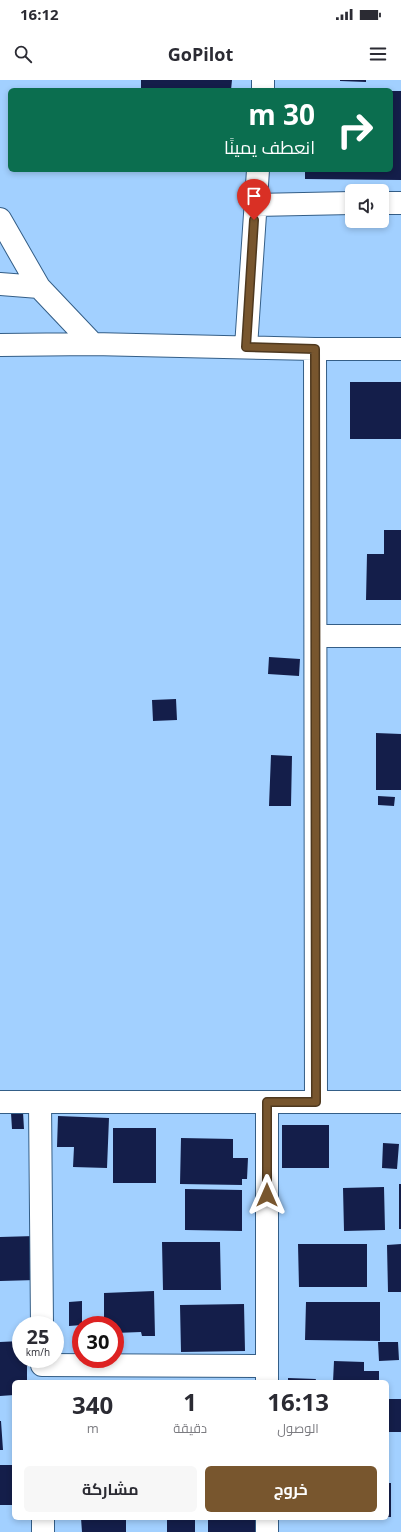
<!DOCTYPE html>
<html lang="ar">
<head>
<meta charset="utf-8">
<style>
  :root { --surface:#fff; --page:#f7f7f7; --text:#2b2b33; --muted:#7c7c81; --accent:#78562e }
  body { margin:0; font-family:"Open Sans",Cairo,sans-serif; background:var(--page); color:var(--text); direction:rtl; height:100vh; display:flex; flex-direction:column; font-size:15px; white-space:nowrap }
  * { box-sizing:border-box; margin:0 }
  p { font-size:13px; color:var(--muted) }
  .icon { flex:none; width:22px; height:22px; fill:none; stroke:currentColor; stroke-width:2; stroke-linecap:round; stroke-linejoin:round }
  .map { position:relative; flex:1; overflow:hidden; direction:ltr }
  .panel { position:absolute; left:12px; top:1300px; width:377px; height:140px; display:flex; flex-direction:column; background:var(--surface); border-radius:6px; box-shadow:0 2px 6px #0003; direction:rtl }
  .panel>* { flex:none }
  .hud { position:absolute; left:8px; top:8px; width:385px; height:84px; border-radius:6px; box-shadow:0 2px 6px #0003; direction:rtl; background:#0b6e4f; color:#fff; overflow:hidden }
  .fabs { position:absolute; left:345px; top:104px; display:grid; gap:8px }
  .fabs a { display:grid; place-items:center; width:44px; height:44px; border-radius:6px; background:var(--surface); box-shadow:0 2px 6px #0003; font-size:20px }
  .speed { position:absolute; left:12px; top:1236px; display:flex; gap:8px; font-size:20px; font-weight:700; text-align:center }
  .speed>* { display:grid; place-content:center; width:52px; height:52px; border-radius:50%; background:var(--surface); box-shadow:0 2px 6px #0003; line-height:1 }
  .speed small { font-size:10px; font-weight:400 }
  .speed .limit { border:6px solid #d22; background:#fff; color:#111 }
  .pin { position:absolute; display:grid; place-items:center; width:34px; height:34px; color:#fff; margin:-41px -17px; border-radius:50% 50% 50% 0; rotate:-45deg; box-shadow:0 0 4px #0007 }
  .pin .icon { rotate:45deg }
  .me { position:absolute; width:44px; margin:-22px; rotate:0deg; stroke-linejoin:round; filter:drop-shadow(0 0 3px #0008) }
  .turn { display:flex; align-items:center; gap:14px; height:84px; padding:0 12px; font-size:18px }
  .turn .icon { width:52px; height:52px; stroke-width:2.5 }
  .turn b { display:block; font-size:28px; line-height:34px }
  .eta { display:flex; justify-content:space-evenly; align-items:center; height:68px; text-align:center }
  .eta b { font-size:24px; font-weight:700; line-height:28px }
  .action { display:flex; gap:8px; margin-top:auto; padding:8px 12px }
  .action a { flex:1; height:46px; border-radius:6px; background:var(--accent); color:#fff; font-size:16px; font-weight:700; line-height:46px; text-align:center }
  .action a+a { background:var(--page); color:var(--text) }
  .status { display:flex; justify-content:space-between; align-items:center; height:28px; padding:0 20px; background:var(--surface); direction:ltr }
  .status svg { height:11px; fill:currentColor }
  header { display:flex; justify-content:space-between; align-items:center; height:52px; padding:0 12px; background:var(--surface); font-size:18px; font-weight:700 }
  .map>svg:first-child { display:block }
  .building { fill:#141e4a }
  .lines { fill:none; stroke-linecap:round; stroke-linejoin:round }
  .minor-casing { stroke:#345e87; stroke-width:24 }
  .minor { stroke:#fff; stroke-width:22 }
  .route-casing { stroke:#4e381e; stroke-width:10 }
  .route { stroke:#78562e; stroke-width:7 }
</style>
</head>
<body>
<div class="status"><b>16:12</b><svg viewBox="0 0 49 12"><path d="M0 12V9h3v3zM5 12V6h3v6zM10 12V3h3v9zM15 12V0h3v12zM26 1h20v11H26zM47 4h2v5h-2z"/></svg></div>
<header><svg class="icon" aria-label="menu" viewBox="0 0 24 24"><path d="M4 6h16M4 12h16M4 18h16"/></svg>GoPilot<svg class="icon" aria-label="search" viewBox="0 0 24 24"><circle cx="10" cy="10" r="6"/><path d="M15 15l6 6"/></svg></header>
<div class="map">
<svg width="401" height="1452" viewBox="0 0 401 1452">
  <rect width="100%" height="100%" fill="#a2d0ff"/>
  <path class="building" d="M141 0H232L231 10H141Z
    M340 0H366V2L340 1Z
    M391 11H401V100L305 99V90H391Z
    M350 302H401V359H350Z
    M384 450H401V520H366L367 474H384Z
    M269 577 300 579 299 596 268 594Z
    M176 619 177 640 153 641 152 620Z
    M376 653 401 654V710H376Z
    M271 675 292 676 291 726H269Z
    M378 716 395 717 394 726 378 725Z
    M23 1032 24 1049H12L11 1033Z
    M58 1036 109 1038 107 1088 73 1087 74 1067H57Z
    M282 1045H329V1088H282Z
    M113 1048H156V1103H113Z
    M181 1058 233 1059V1078H248L247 1099H242V1105L180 1104Z
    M383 1063 399 1064 397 1089 382 1088Z
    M399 1104H401V1149H399Z
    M384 1107 385 1150 344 1151 343 1108Z
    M185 1109 242 1110V1151L185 1150Z
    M35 1156 36 1200 0 1201V1157Z
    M162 1162H220L221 1210H163Z
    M298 1164H367V1207H299Z
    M401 1164V1212H388L387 1165Z
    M154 1211 155 1256H142L141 1252 115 1253V1245H93V1237H104V1213Z
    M82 1221V1245L69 1246V1222Z
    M306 1222H380V1261L305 1260Z
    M244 1224 245 1271 181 1272 180 1225Z
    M21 1261V1279H38V1285L27 1286V1302H14V1315L0 1316V1262Z
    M378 1262H398L399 1280 379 1281Z
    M334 1281 364 1282V1291H379V1302H333Z
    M288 1298 316 1299 315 1302H288Z
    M387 1319H401V1352H387Z
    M0 1341H1L3 1370H0Z
    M0 1385H14V1425H0Z
    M387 1403H391V1437H387Z
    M81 1438H126V1452H82Z
    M167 1438H195V1452H167Z
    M208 1438H265V1452H208Z"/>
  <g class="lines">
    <g class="minor-casing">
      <path id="minor" d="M263 10V0
        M382 123H401
        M255 125 352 123
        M0 139 39 207 93 264
        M0 204 39 207
        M0 265 93 264 315 269H401
        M246 267 258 90
        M315 269 316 1022
        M316 556H401
        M0 1022H401
        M40 1022 42 1245
        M267 1022V1302
        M42 1285 267 1286
        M43 1438V1452
        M267 1438V1452"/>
    </g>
    <use href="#minor" class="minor"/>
  </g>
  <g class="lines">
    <g class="route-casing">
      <path id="route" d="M254 140 246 267 315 269 316 1022H267V1115"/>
    </g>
    <use href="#route" class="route"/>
  </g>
</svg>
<div class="fabs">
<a><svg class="icon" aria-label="sound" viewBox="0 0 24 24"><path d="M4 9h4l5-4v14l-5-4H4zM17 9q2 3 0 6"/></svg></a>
</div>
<div class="speed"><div>25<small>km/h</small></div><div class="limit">30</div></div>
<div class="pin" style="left:254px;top:140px;background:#d93025"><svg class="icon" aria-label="arrive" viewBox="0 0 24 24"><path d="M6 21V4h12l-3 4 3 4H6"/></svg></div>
<svg class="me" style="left:267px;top:1115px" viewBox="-20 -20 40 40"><path d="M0-17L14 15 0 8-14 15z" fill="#78562e" stroke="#fff" stroke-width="4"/></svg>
<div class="hud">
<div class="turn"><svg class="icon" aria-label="right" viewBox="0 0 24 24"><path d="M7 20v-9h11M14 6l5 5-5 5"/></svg><div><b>30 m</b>انعطف يمينًا</div></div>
</div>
<section class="panel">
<div class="eta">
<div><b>16:13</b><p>الوصول</p></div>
<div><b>1</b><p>دقيقة</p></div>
<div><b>340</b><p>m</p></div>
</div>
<div class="action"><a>خروج</a><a>مشاركة</a></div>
</section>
</div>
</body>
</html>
